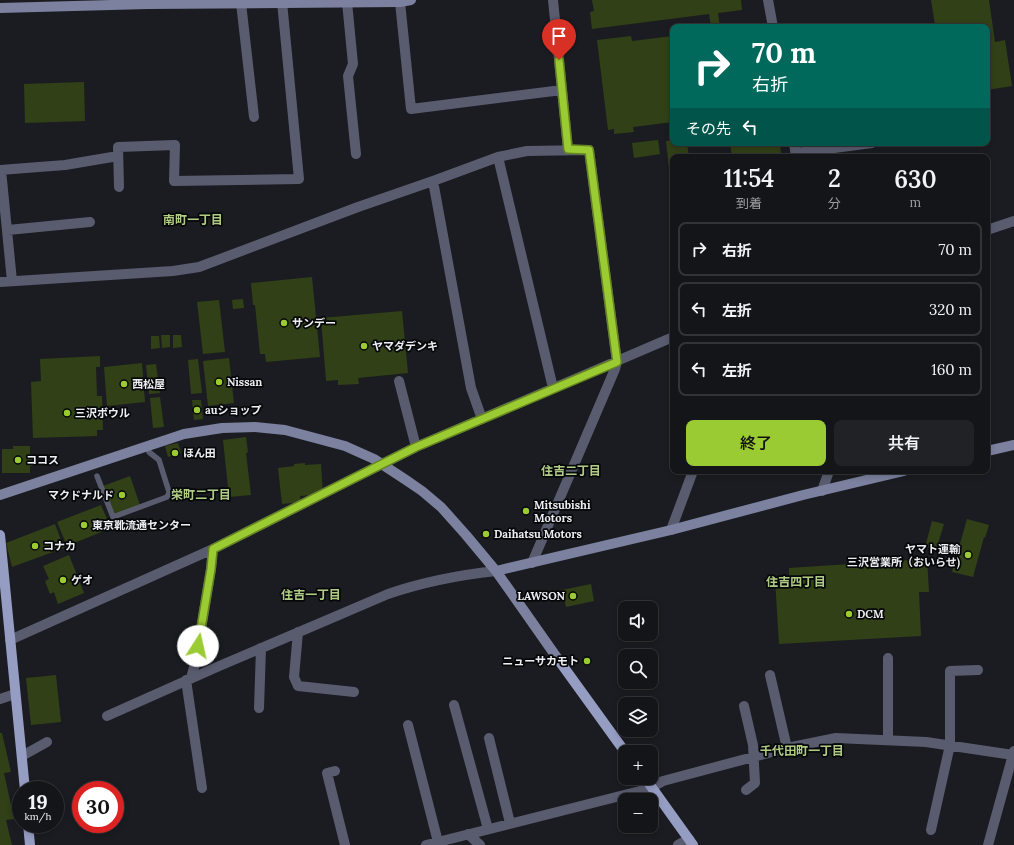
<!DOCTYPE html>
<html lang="ja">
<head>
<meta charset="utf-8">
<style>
  :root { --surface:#141519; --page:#212226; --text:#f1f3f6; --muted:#9d9fa2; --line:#333438; --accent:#9bcb32 }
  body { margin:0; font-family:Lora,"Noto Sans JP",serif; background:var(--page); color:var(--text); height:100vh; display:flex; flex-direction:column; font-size:15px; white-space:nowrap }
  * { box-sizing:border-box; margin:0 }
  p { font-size:13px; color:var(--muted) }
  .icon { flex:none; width:22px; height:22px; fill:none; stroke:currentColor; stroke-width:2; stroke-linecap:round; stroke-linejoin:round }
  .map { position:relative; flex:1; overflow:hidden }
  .details { position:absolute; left:670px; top:154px; width:320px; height:320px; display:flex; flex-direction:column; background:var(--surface); border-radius:8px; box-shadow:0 2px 6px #0003,0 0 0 1px var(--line) }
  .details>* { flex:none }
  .guide { position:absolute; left:670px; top:24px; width:320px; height:122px; border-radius:8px; box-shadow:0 2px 6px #0003,0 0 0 1px var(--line); background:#00695c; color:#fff; overflow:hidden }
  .fabs { position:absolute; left:618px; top:601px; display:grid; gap:8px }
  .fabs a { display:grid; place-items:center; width:40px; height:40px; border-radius:8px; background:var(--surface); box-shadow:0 2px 6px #0003,0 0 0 1px var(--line); font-size:20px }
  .speed { position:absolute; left:12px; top:781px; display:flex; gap:8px; font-size:20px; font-weight:700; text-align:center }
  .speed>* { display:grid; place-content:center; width:52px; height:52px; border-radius:50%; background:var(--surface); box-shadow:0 2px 6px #0003,0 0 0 1px var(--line); line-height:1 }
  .speed small { font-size:10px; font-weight:400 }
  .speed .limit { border:6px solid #d22; background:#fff; color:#111 }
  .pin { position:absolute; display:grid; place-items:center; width:34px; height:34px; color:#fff; margin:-41px -17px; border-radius:50% 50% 50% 0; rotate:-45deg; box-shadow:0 0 4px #0007 }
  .pin .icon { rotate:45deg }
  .me { position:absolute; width:44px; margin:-22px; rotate:10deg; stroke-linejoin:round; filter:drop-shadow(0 0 3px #0008) }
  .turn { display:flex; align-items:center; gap:14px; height:84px; padding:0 16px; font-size:18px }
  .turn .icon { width:52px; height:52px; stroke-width:2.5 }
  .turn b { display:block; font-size:28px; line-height:34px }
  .then { display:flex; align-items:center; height:38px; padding:0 16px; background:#0003; gap:8px; font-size:15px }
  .eta { display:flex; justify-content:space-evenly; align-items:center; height:68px; text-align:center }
  .eta b { font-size:24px; font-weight:600; line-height:28px }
  .action { display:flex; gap:8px; margin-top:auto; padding:8px 16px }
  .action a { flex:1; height:46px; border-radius:8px; background:var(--accent); color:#111; font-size:16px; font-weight:600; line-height:46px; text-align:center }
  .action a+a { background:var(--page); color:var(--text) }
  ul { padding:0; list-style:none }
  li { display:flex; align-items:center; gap:12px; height:54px; margin:0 8px 6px; padding:0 8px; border:2px solid var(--line); border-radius:8px }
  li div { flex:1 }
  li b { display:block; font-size:15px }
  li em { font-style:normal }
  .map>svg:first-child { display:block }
  .building { fill:#314016 }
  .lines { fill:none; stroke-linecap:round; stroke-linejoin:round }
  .lane { stroke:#595c6f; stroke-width:5.5 }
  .street { stroke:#595c6f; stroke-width:10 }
  .secondary { stroke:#7b819e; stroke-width:10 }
  .primary { stroke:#969dc3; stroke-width:10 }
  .route-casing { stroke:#658420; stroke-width:10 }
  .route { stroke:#9bcb32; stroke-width:7 }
  .poi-dot { fill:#9bcb32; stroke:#060709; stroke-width:1.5 }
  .labels { text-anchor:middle; stroke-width:3.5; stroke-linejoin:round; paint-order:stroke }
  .poi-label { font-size:11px; font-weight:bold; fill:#edeef2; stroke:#060709; text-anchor:start }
  .neighbourhood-label { font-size:12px; font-weight:bold; fill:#b0cc84; stroke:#060709 }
</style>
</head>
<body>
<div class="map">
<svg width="1014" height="845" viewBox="0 0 1014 845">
  <rect width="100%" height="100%" fill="#1b1c21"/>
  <path class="building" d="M592 0H741L742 10 718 13 720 27H711L709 14 592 29 590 12 594 11Z
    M931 0H989L995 42 1005 40 1012 86 987 90V27H947L946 23 935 25Z
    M631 36 632 41 673 36V122L633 127 634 132 614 134V129L608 130 597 40Z
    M84 82 85 121 25 123 24 84Z
    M658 140 660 154 634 158 632 143Z
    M673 140V143H687L689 157H673V177L670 178 666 141Z
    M730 143H780L781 153 749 157H732Z
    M312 277 320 357 266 362 265 354H260L255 305H253L251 283Z
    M243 299 244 308 233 309 232 300Z
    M219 300 225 352 203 354 197 302Z
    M402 311 408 373 358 378 359 384 338 385V380L326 381 321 318Z
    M161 335H170V347L162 348Z
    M173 335H181L182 347 173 348Z
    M151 336H159L160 348 151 349Z
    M100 356V367H96L97 396H102L103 430H97V436L33 438 31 382 41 381 40 359Z
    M229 358 234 403 208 406 203 361Z
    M198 359 202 393 191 394 188 360Z
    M142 363 145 402 107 406 104 367Z
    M156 364 160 393 149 394 146 365Z
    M160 397 164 427 153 428 150 398Z
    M192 400H201L203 419 194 420Z
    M246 437 248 452 246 453 251 495 229 497 223 440Z
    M178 443 181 453 168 457 165 446Z
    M13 446H30V454H33V466H30V473H2V449H13Z
    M305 463V465L321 464 323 494 300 496 301 502 282 504 278 468 294 466V464Z
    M130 476 140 505 114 515 103 486Z
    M101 505 111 528 67 546 57 522Z
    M967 519 989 525 985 538 984 537 973 577 952 572Z
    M932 521 944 524 936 550 925 547Z
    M55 524 64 548 12 567 6 543Z
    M69 555 84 593 58 604 54 592 50 594 45 581 49 579 43 566Z
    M927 559 929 592H919L921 636 779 644 775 579 789 578V568Z
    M591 584 594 601 566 607 562 590Z
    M56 675 61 722 31 725 26 678Z
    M0 733H2L11 772 4 773 14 819 6 820 12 845H0Z"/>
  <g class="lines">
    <path class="lane" d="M148 446 149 452 159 460 170 495
      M97 476 113 517 167 497 169 493"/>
    <path class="street" d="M553 0 568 149
      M768 0 773 27
      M347 2 353 64 348 76 356 154
      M400 2 411 109 562 90
      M241 3 254 117
      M794 143 796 157
      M796 153 872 143
      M498 157 553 388
      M0 170 65 165 118 156
      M1 170 12 281
      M433 181 471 388 482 419
      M119 187 118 147 175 145 174 181 299 179 282 2
      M8 230 90 222
      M987 230 1014 221
      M0 282 173 271 199 267 358 207 433 181 498 157 527 151 589 150 617 362 615 369 532 563
      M399 381 416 447
      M822 491 829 471
      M671 530 693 471
      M298 632 294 677 298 686 354 692
      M10 640 213 549 416 447 673 337
      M770 675 787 748
      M191 678 196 660 211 569 213 549
      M186 680 202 788
      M0 699 15 694
      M454 705 488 829
      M744 706 753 745 755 783 746 790
      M259 708 261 648
      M107 716 217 667 388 594C423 582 459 575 496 571
      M408 725 438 842
      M489 738 510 823
      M888 740V658
      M22 756 47 742
      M335 771 327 773 345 845
      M931 830 950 745V671L978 670
      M468 834 480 845
      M426 845 640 791 652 787 663 781 787 748 836 738 926 742 1013 755
      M678 845 689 839
      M988 845 1014 751"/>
    <path class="secondary" d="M0 8 148 4 400 2 411 0
      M987 451 1014 445
      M0 495 184 434 222 428 255 427 285 430 345 446 374 459 406 480 422 491 441 507 466 535 496 571 671 530 803 495 904 471
      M496 571 560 662"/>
    <path class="primary" d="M0 535 25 790
      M560 662 625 752
      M645 778 693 845
      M28 824 30 845"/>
  </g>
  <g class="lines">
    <g class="route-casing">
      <path id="route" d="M198 646 211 569 213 549 416 447 617 362 589 150 568 149 559 60"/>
    </g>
    <use href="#route" class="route"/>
  </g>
  <g class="poi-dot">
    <circle cx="284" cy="323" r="4"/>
    <circle cx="364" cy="346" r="4"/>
    <circle cx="219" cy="382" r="4"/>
    <circle cx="124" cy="384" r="4"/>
    <circle cx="197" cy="410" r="4"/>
    <circle cx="67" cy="413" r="4"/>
    <circle cx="175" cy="453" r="4"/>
    <circle cx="18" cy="460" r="4"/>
    <circle cx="122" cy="495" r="4"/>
    <circle cx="526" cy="511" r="4"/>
    <circle cx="84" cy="525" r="4"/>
    <circle cx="486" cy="534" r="4"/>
    <circle cx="35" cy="546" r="4"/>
    <circle cx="968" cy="555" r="4"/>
    <circle cx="63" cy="580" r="4"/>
    <circle cx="573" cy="596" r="4"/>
    <circle cx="849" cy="614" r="4"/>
    <circle cx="587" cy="661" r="4"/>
  </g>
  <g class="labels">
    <g class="poi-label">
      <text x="292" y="327">サンデー</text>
      <text x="372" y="350">ヤマダデンキ</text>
      <text x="227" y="386">Nissan</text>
      <text x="132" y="388">西松屋</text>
      <text x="205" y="414">auショップ</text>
      <text x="75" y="417">三沢ボウル</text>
      <text x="183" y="457">ほん田</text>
      <text x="26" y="464">ココス</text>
      <text x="114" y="499" text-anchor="end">マクドナルド</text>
      <text x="534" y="509">Mitsubishi<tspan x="534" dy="13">Motors</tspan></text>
      <text x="92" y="529">東京靴流通センター</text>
      <text x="494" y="538">Daihatsu Motors</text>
      <text x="43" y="550">コナカ</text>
      <text x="960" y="553" text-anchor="end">ヤマト運輸<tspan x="960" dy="13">三沢営業所（おいらせ)</tspan></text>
      <text x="71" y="584">ゲオ</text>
      <text x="565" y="600" text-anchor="end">LAWSON</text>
      <text x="857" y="618">DCM</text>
      <text x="579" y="665" text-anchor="end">ニューサカモト</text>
    </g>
    <g class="neighbourhood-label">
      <text x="193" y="224">南町一丁目</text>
      <text x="571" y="475">住吉二丁目</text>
      <text x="201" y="499">栄町二丁目</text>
      <text x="796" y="586">住吉四丁目</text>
      <text x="311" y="599">住吉一丁目</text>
      <text x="802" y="755">千代田町一丁目</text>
    </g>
  </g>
</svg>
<div class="fabs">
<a><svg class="icon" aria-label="sound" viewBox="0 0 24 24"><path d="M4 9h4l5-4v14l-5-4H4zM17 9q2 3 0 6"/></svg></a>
<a><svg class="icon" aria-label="search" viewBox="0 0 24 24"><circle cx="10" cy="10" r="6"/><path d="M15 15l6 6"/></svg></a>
<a><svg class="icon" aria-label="layers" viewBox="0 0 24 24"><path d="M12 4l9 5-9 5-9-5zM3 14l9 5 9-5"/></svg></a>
<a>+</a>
<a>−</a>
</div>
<div class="speed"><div>19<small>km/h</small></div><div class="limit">30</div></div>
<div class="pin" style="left:559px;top:60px;background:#d93025"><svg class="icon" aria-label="arrive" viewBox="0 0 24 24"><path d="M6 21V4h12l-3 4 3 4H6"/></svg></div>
<svg class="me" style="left:198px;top:646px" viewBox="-20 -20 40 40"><circle r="19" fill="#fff"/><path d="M0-13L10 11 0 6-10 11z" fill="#9bcb32"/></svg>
<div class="guide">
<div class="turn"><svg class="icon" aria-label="right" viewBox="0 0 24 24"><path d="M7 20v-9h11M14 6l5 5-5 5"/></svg><div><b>70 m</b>右折</div></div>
<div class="then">その先<svg class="icon" aria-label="left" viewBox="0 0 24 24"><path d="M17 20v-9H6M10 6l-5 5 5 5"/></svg></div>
</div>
<section class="details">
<div class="eta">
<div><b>11:54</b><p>到着</p></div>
<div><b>2</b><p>分</p></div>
<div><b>630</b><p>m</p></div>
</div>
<ul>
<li><svg class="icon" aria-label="right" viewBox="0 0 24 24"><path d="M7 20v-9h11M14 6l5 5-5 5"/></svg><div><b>右折</b></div><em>70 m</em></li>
<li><svg class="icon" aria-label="left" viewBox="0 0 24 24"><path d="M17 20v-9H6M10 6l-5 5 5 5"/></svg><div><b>左折</b></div><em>320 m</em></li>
<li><svg class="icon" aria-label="left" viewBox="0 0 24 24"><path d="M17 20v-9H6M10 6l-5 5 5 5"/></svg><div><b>左折</b></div><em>160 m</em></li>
</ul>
<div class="action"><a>終了</a><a>共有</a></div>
</section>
</div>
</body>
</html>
